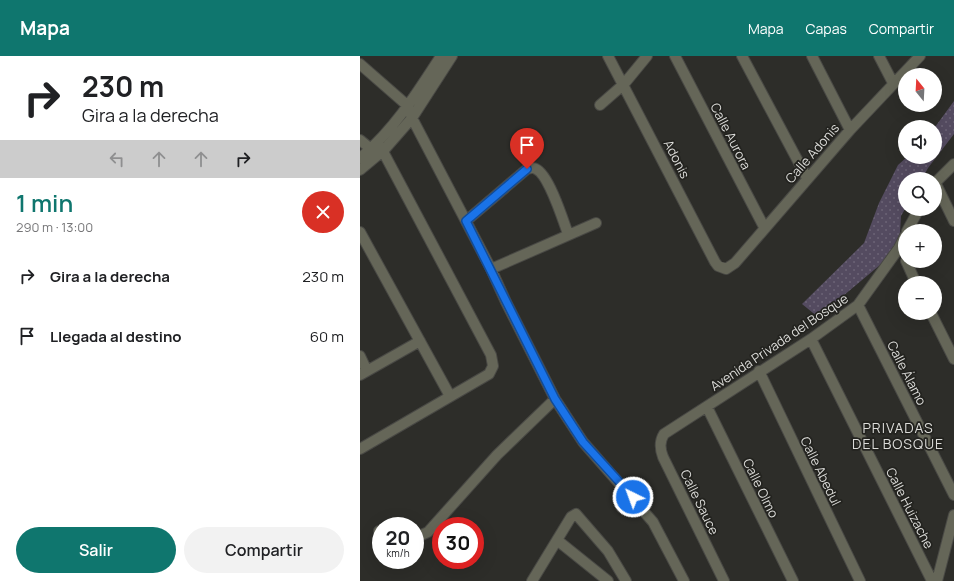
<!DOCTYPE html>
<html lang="es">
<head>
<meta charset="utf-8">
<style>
  :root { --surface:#fff; --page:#f2f2f2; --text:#202124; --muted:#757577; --accent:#0f766e }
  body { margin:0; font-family:Manrope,sans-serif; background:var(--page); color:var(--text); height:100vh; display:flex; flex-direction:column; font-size:15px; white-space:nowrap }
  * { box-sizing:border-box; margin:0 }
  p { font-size:13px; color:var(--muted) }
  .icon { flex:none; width:22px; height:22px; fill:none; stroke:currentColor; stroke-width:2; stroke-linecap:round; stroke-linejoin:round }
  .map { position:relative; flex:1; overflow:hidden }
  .details { display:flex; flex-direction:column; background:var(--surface); width:360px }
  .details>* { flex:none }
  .guide { background:#fff; color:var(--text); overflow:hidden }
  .needle { width:26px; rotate:342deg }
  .fabs { position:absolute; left:538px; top:12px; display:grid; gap:8px }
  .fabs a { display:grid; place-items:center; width:44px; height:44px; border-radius:50%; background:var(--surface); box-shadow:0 4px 16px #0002; font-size:20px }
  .speed { position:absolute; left:12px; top:461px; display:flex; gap:8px; font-size:20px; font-weight:700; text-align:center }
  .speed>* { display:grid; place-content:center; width:52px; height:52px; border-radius:50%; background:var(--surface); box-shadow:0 4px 16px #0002; line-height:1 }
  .speed small { font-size:10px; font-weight:400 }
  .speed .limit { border:6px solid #d22; background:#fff; color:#111 }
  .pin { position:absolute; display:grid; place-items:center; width:34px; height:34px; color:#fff; margin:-41px -17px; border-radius:50% 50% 50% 0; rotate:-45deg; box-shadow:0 0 4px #0007 }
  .pin .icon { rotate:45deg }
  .me { position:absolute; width:44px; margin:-22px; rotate:318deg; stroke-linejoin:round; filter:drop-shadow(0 0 3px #0008) }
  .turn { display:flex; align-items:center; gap:14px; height:84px; padding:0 16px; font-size:18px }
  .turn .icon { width:52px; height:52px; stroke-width:2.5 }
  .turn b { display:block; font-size:28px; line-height:34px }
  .lanes { display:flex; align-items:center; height:38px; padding:0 16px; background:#0003; justify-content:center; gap:20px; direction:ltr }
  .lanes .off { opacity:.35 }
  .round { display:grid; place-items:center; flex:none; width:42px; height:42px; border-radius:21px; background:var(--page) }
  .summary { display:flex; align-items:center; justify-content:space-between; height:68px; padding:0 16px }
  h1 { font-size:24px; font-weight:600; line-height:30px; color:var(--accent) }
  .primary-button { display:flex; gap:8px; margin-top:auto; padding:8px 16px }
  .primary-button a { flex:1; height:46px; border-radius:24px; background:var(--accent); color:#fff; font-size:16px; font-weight:600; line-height:46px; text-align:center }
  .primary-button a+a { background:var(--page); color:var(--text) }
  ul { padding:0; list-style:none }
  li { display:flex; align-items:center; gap:12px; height:60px; padding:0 16px }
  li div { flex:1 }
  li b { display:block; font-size:15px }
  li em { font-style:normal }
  header { display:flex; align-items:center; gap:24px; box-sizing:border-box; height:56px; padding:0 20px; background:var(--accent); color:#fff }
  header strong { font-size:19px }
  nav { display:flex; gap:22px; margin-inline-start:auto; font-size:14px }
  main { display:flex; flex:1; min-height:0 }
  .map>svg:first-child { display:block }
  .park { fill:url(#park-dots) }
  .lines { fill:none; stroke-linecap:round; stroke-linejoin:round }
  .minor-casing { stroke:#494945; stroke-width:12 }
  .minor { stroke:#656658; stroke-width:10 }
  .route-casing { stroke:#114b97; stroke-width:10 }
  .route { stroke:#1a73e8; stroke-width:7 }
  .labels { text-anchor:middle; stroke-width:3.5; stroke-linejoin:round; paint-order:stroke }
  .street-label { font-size:13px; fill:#dcdcd9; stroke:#23231f }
  .neighbourhood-label { font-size:14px; letter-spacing:1px; fill:#dcdcd9; stroke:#23231f }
</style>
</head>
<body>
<header>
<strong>Mapa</strong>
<nav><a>Mapa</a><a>Capas</a><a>Compartir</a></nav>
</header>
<main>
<section class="details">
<div class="guide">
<div class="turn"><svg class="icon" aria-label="right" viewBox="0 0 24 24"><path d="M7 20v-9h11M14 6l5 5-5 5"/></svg><div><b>230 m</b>Gira a la derecha</div></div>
<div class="lanes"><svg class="icon off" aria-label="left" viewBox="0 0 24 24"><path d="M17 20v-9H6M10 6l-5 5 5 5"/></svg><svg class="icon off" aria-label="ahead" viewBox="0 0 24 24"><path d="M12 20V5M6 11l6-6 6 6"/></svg><svg class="icon off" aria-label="ahead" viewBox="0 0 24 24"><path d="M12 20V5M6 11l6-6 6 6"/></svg><svg class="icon" aria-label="right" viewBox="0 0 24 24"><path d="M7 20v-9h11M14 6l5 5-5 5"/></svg></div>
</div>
<div class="summary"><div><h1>1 min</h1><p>290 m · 13:00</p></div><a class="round" style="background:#d93025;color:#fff"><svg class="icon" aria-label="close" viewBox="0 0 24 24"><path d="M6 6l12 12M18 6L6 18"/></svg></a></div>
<ul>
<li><svg class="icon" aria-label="right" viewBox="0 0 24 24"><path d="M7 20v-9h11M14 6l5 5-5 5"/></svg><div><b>Gira a la derecha</b></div><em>230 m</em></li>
<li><svg class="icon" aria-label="arrive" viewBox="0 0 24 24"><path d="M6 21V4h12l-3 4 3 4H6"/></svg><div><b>Llegada al destino</b></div><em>60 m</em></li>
</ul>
<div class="primary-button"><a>Salir</a><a>Compartir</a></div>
</section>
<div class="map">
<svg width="594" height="525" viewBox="0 0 594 525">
  <defs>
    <pattern id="park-dots" width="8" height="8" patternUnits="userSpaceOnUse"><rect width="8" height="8" fill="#544b60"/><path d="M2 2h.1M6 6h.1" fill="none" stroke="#6c6476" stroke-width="1.8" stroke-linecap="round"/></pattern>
  </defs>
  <rect width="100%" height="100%" fill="#2d2d29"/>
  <path class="park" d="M594 45V78L568 112 562 123H545V153L541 160 539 193 458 261 442 248 504 187 519 147 538 109 547 101H575V71Z"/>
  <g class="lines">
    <g class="minor-casing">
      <path id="minor" d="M248 0 355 206 358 210 366 213 375 207 490 74 560 0
        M315 0 404 171
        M382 0 447 122
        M452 0 490 74
        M519 0 533 27
        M0 8 48 50 52 62 131 213 146 246 195 343 223 386 293 466 324 525
        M240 49 264 28 287 0
        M0 84 11 93
        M0 102C34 74 57 37 81 0
        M0 114 24 94 52 62 92 0
        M575 126 594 165
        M575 127 594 108
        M106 165 167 113C170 112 173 111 176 113 189 119 203 164 208 178
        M547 175 559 153
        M0 176 90 340
        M546 205 556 227
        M131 213 236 167
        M498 249 594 439
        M571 257 594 303
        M451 283 572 525
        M0 300 7 315
        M399 315 500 525
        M0 319 60 285
        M347 351 433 525
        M0 393 129 318 133 310 131 299 18 86
        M19 475 21 476
        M55 482 68 476 137 399 195 343
        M197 484 248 525
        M172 525 211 461 216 458 248 495 266 525
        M364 525 303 401C300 393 299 386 304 378L451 283 498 249 539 192 545 180
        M577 525 594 459"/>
    </g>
    <use href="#minor" class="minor"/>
  </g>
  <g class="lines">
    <g class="route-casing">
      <path id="route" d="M167 113 106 165 195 343 223 386 273 441"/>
    </g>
    <use href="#route" class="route"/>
  </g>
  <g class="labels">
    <g class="street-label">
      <text transform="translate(371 80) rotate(63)" y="5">Calle Aurora</text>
      <text transform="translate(452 97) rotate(-49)" y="5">Calle Adonis</text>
      <text transform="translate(317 103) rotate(63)" y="5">Adonis</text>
      <text transform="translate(419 286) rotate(-34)" y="5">Avenida Privada del Bosque</text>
      <text transform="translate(547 317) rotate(63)" y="5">Calle Álamo</text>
      <text transform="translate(461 415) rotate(64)" y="5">Calle Abedul</text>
      <text transform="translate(401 432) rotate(64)" y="5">Calle Olmo</text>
      <text transform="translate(340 446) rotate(64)" y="5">Calle Sauce</text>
      <text transform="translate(550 452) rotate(63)" y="5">Calle Huizache</text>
    </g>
    <g class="neighbourhood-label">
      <text x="538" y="377">PRIVADAS<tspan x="538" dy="16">DEL BOSQUE</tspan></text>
    </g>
  </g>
</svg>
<div class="fabs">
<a><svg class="needle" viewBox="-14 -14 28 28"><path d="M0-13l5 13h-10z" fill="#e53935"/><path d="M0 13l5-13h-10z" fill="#757577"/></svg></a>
<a><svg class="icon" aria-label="sound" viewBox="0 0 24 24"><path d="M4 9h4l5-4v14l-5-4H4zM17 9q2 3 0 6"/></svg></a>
<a><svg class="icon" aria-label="search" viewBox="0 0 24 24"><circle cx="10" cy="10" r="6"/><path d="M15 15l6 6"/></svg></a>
<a>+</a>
<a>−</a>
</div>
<div class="speed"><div>20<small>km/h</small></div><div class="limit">30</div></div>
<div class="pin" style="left:167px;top:113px;background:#d93025"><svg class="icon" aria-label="arrive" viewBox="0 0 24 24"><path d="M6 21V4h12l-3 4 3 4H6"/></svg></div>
<svg class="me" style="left:273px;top:441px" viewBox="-20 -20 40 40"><circle r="17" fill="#1a73e8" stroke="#fff" stroke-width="3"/><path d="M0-11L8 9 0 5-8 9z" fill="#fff"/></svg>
</div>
</main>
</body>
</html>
